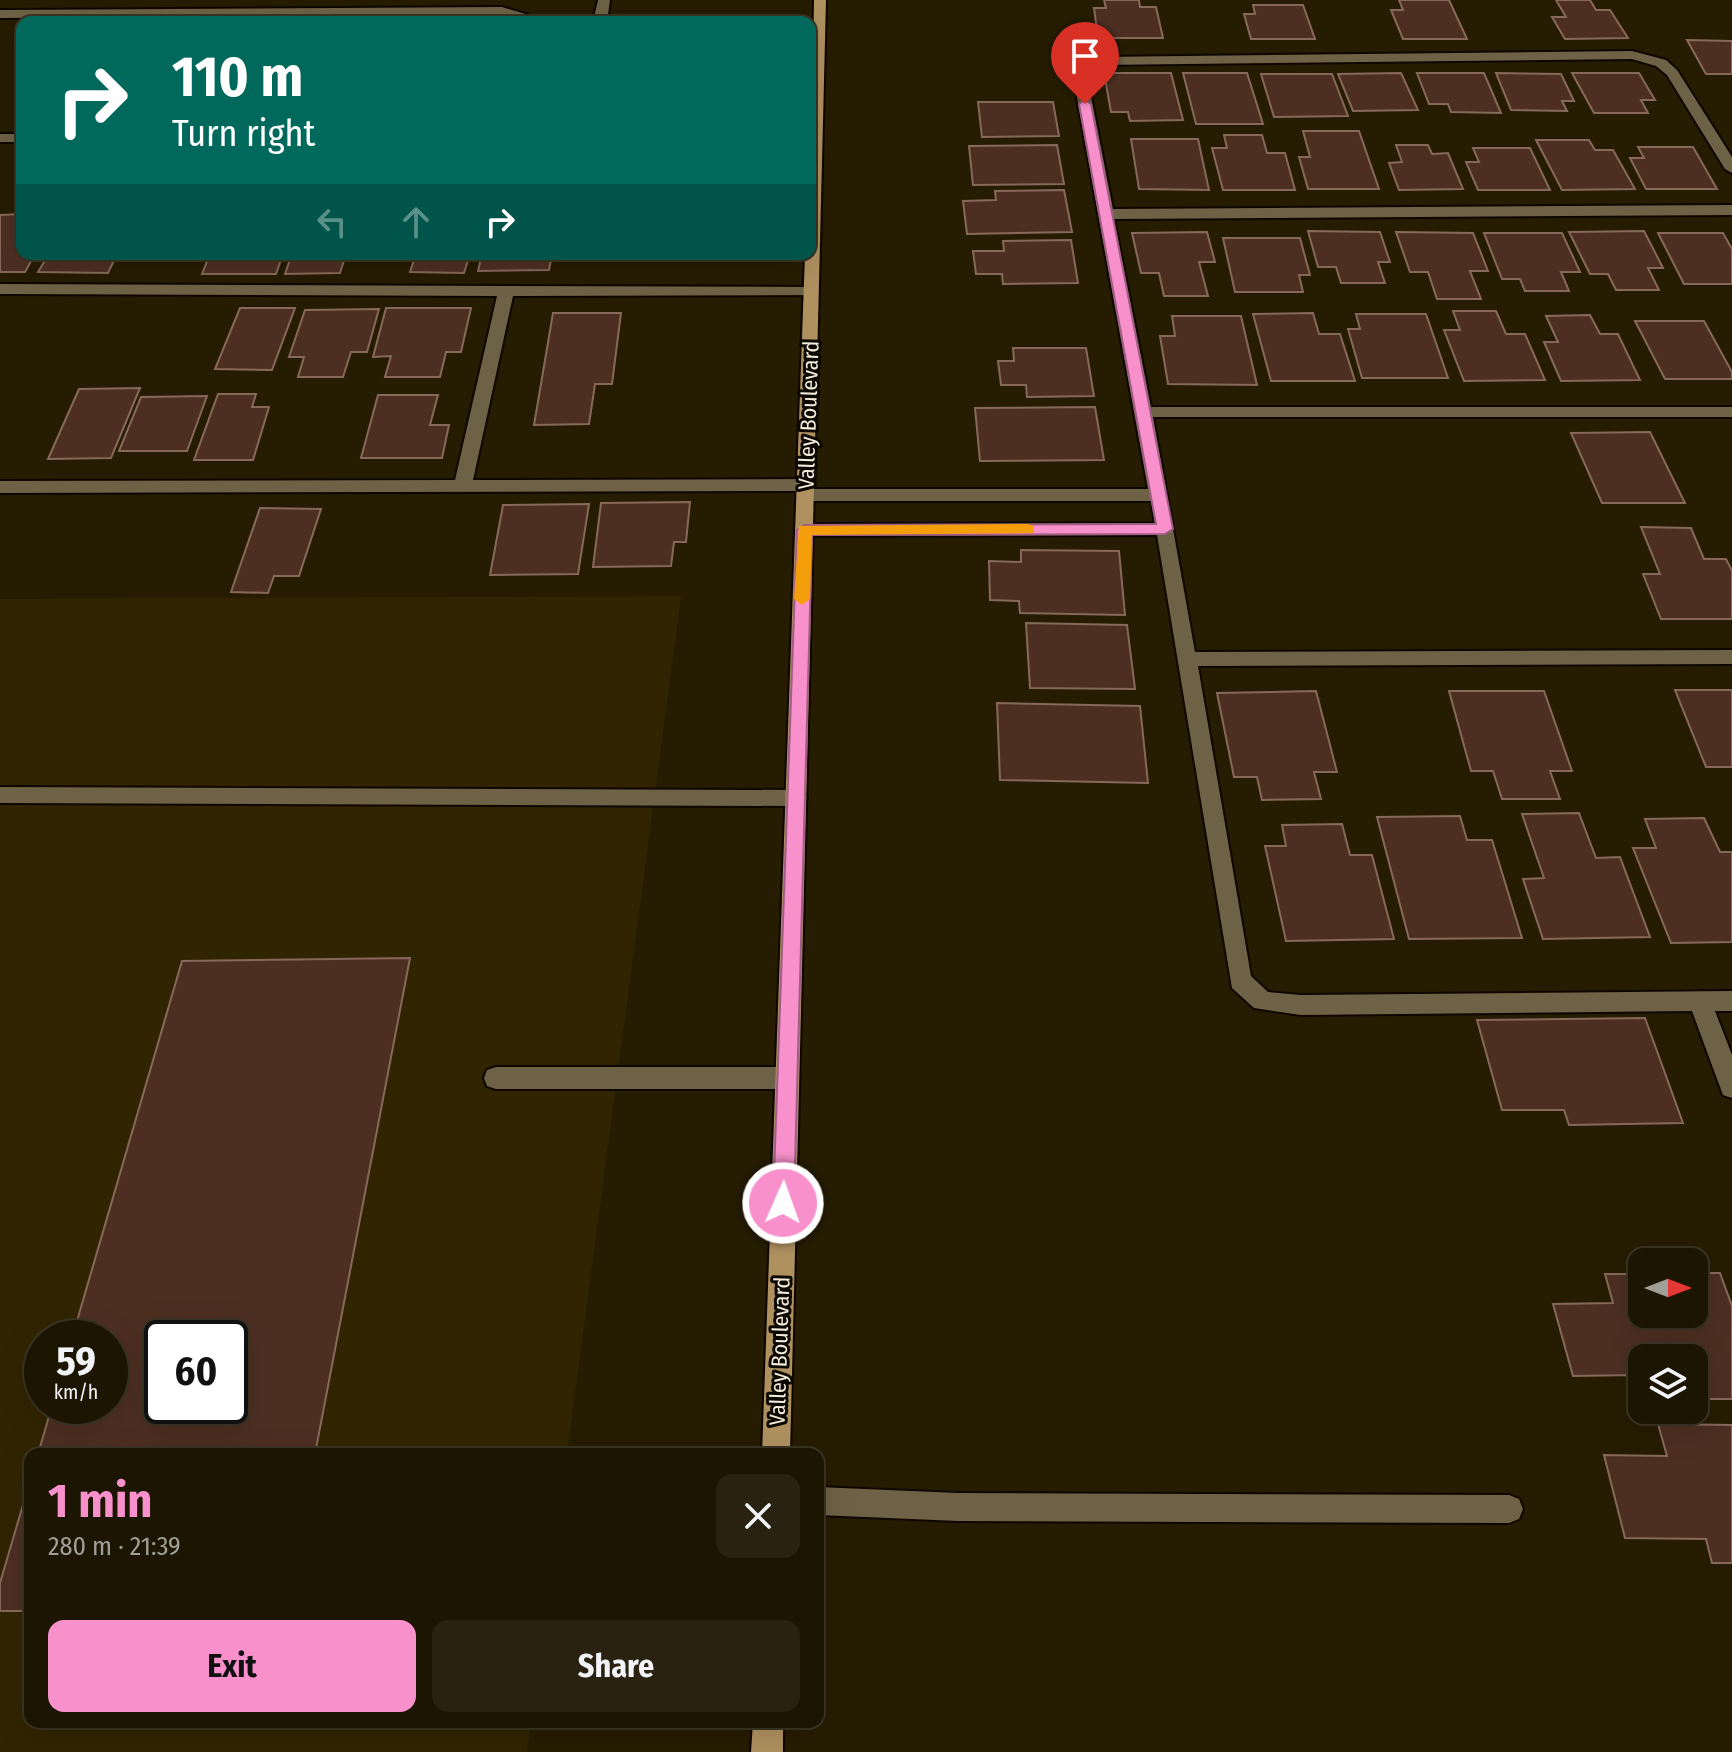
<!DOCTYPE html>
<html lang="en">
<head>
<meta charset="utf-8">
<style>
  :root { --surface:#1c1502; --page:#292211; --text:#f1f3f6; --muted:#a09f99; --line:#3a3424; --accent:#f890cc }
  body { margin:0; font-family:"Fira Sans Condensed",sans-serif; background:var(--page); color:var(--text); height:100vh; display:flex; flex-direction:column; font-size:30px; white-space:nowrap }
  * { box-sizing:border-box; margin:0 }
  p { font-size:26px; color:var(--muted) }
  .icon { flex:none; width:44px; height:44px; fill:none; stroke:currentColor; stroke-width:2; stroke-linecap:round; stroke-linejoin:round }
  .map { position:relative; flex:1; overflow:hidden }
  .side { position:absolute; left:24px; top:1448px; width:800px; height:280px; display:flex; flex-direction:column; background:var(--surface); border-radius:16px; box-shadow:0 8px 32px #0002,0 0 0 2px var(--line) }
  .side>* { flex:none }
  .guide { position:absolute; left:16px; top:16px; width:800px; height:244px; border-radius:16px; box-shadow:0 8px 32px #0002,0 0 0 2px var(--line); background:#00695c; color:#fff; overflow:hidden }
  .needle { width:52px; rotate:90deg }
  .buttons { position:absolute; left:1628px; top:1248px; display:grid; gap:16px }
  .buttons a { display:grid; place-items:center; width:80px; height:80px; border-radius:16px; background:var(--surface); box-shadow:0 8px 32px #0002,0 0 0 2px var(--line); font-size:40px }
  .speed { position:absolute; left:24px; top:1320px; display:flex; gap:16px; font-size:40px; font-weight:700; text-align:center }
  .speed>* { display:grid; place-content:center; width:104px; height:104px; border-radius:50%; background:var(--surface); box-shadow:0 8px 32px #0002,0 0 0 2px var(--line); line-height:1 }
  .speed small { font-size:20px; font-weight:400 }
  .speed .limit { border:4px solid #111; border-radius:12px; background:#fff; color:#111 }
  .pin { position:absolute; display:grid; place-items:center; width:68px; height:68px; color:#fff; margin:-82px -34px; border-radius:50% 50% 50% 0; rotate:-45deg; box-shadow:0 0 8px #0007 }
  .pin .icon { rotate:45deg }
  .me { position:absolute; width:88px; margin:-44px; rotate:2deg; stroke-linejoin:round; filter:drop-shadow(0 0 6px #0008) }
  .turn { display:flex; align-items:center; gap:28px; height:168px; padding:0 24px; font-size:36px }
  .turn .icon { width:104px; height:104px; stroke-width:2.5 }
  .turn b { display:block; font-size:56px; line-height:68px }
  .lanes { display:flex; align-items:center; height:76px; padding:0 24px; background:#0003; justify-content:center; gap:40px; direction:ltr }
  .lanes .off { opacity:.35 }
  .round { display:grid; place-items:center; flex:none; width:84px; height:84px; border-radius:16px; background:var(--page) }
  .headline { display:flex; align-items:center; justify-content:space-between; height:136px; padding:0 24px }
  h1 { font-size:48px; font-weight:700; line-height:60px; color:var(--accent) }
  .button { display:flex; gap:16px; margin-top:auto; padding:16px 24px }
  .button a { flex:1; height:92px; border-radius:16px; background:var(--accent); color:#111; font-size:32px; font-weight:700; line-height:92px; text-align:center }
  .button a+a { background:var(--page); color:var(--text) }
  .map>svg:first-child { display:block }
  .built { fill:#312501; fill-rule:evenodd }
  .building { fill:#4d2f22; stroke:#87695b; stroke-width:2; fill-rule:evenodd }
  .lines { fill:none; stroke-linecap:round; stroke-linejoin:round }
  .service-casing { stroke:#0f0600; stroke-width:4 }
  .primary-casing { stroke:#0f0600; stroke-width:4 }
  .service { fill:#6e6246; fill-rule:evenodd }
  .primary { fill:#af9160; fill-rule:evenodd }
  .route { fill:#f890cc; stroke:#a15e85; stroke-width:2 }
  .slow { fill:#f59e0b }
  .labels { text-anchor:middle; stroke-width:6; stroke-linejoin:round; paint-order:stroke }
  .street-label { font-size:22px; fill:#f3ecdc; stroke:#0b0701 }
</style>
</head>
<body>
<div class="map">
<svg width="1732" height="1752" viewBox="0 0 1732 1752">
  <rect width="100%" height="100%" fill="#261c02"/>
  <path class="built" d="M681 596 567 1454H30V1722H531L527 1752H0V599ZM42 1338H110V1406H42ZM162 1338H230V1406H162Z"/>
  <path class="building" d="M1104 0H1139L1140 7H1156L1163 38H1098L1094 8H1106Z
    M1399 0H1449L1467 39H1403L1391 10H1403Z
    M1556 0H1590L1596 10H1610L1628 38 1565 39 1552 17H1566Z
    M1253 5H1303L1315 39H1251L1244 14H1255Z
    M1687 40 1732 41V74H1706Z
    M1104 73H1171L1183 120 1130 121 1128 112H1111Z
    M1183 73H1247L1263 124H1196Z
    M1401 73 1418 110 1353 111 1338 74Z
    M1417 73H1484L1501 113 1451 112 1448 104H1429Z
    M1496 73 1561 74 1574 101H1562L1567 111 1511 110Z
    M1572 73H1639L1655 100H1641L1648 113H1594Z
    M1261 74H1332L1348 116 1274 117Z
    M978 102H1053L1059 136 982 137Z
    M1303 131H1359L1379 189H1308L1299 157H1310Z
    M1224 135H1262L1267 153H1285L1295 190H1223L1212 148H1227Z
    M1131 139H1198L1209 190 1139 189Z
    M1536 140H1589L1595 150H1613L1635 189 1562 190Z
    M1057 145 1064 184 973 185 969 146Z
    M1396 145H1428L1432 154 1448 153 1463 189 1399 190 1389 163 1402 162Z
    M1638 147H1693L1717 189H1646L1630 158H1644Z
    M1473 148H1530L1550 190H1478L1466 162H1479Z
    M1064 190 1072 232 967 234 963 201 996 200 995 191Z
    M22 214V254H35L25 272H0V215Z
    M1308 231 1380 232 1390 262H1378L1385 283H1341L1336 267H1318Z
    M1644 231 1663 268H1648L1659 290H1616L1608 274H1590L1569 232Z
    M1207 232 1215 262H1199L1208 296H1164L1159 273H1141L1132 233Z
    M1396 232 1473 233 1488 271H1470L1481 299H1437L1428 272H1410Z
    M1484 233H1562L1580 272H1561L1569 291H1525L1520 279H1502Z
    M1658 233H1723L1732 249V284H1684Z
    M1223 238H1300L1310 275H1299L1303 292H1235Z
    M1071 240 1078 283 1003 284 1002 274H976L973 251H1004L1003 241Z
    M49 254H117L108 273 38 272Z
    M210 254H283L276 274H202Z
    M292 254H346L340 273 285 274Z
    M416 254H470L464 273 410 272Z
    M482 254H552L549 270 478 271Z
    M240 308H295L272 370 215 369Z
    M386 308H471L461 352H446L440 377H385L391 356 373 357Z
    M379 309 367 352H351L343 377H298L304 357H289L305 310Z
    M1453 311H1496L1506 334H1525L1545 380 1464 381 1444 330H1460Z
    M553 313H621L612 384H595L589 424 534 425Z
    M1313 313 1319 334H1340L1355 381H1271L1253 314Z
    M1356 314H1426L1448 378H1362L1348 329H1360Z
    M1590 315 1600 334H1618L1640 380 1561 381 1544 342H1558L1546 316Z
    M1172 316H1241L1257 385 1168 384 1160 336H1175Z
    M1635 321H1704L1732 372V379H1665Z
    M1013 348H1086L1094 396 1027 397 1026 385H1001L998 361H1014Z
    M140 388 111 458 48 459 79 389Z
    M218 394H256L252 407H269L253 460H194Z
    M378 395H438L430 425H449L442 458H361Z
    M207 396 187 451H119L141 397Z
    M1095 407 1104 460 980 461 975 408Z
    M1650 432 1685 503H1602L1571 433Z
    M690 502 686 542H674L671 566 593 567 601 503Z
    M589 504 578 574 490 575 503 505Z
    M260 508 321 509 299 576H274L268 593 231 592Z
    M1641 527 1691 528 1704 559H1726L1732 571V619H1661L1643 574H1660Z
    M1021 550 1119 551 1125 615 1020 613 1019 601 990 600 989 561 1021 562Z
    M1026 623 1127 625 1135 689 1030 688Z
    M1675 690H1732V767H1706Z
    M1316 691 1337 772H1314L1321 799 1262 800 1257 777H1234L1217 693Z
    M1449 691H1544L1572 771H1550L1560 799H1502L1493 771H1471Z
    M997 703 1140 706 1148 783 1000 780Z
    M1579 813 1596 858 1620 857 1650 937 1543 939 1523 879 1544 878 1522 814Z
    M1460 816 1467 840H1492L1522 938 1409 939 1377 817Z
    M1704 818 1720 852H1732V942L1671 943 1633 848H1656L1645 819Z
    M1342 824 1350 855H1372L1394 939 1286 941 1265 846H1286L1282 825Z
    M410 958 315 1454H38L52 1406H110V1338H72L182 961ZM162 1338H230V1406H162Z
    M1645 1018 1683 1123 1569 1125 1564 1110H1502L1477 1020Z
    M1694 1273H1720L1732 1306V1399H1694V1358H1642V1395L1636 1375 1573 1376 1553 1304 1613 1303 1605 1274H1642V1314H1694Z
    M1658 1424 1732 1425V1563H1712L1706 1539 1625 1538 1604 1455 1667 1456Z
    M30 1481V1611H0V1583Z"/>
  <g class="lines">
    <g class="service-casing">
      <path id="service" d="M598 0H610L607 22H593Z
        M502 7 552 22H529L502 15 0 18V10Z
        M1632 51 1666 60 1677 70 1732 157V173L1725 169 1667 75 1656 66 1632 59 1098 65 1088 70 1087 76 1113 209 1732 205V215L1114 219 1151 407H1732V417H1153L1195 652 1732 650V664L1198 666 1251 976 1268 992 1301 995 1732 991V1011H1715L1732 1055V1098L1723 1095 1720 1087 1692 1011 1301 1015 1254 1008 1232 988 1157 535 804 536 795 530 804 524 1155 523 1151 501H805L799 499 798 491 0 493V481L455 480 497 296 0 294V284L812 287 818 289V295L513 296 473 480 806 479 812 481V489H1148L1073 76 1076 65 1096 57Z
        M0 134H22V142H0Z
        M0 787 796 790 807 798 796 806 0 803Z
        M496 1067H787L796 1070 799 1078 796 1086 787 1089H496L487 1086 484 1078 487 1070Z
        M818 1487 958 1493 1509 1495 1519 1499 1523 1509 1519 1519 1509 1523 958 1521 818 1515Z"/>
    </g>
    <g class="primary-casing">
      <path id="primary" d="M814 0H826L790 1454H762L805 254H810Z
        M753 1722H783V1752H751Z"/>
    </g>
    <use href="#service" class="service"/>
    <use href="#primary" class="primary"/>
  </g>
  <path class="route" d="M1085 100 1091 104 1173 529 1165 534 812 535 794 1203 791 1210 783 1213 776 1210 773 1203 797 530 804 525 1156 524 1079 104Z"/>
  <path class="slow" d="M1028 524 1034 526V533L812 535 810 599 802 605 794 599 799 526Z"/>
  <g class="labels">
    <g class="street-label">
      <text transform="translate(808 415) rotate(-88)" y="8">Valley Boulevard</text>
      <text transform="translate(779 1351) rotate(-88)" y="8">Valley Boulevard</text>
    </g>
  </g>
</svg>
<div class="buttons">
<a><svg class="needle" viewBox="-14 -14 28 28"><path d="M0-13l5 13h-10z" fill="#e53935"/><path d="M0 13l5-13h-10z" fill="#a09f99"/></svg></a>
<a><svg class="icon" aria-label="layers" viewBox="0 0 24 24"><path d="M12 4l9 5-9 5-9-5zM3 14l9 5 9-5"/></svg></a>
</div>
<div class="speed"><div>59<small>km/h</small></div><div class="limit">60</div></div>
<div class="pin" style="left:1085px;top:104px;background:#d93025"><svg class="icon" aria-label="arrive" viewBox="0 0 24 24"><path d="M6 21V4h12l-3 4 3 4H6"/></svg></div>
<svg class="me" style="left:783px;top:1203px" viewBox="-20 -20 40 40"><circle r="17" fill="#f890cc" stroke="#fff" stroke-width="3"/><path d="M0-11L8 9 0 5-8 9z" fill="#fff"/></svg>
<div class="guide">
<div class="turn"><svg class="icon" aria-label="right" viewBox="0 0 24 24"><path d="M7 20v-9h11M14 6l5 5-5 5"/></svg><div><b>110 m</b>Turn right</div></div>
<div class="lanes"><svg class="icon off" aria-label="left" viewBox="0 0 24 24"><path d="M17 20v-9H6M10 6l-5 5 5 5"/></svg><svg class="icon off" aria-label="ahead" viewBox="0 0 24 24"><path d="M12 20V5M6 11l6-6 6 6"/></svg><svg class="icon" aria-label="right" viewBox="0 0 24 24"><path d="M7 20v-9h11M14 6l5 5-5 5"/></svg></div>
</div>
<section class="side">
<div class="headline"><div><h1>1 min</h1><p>280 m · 21:39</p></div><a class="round"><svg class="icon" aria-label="close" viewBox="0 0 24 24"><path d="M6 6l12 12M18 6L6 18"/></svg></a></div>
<div class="button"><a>Exit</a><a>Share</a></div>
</section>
</div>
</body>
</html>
